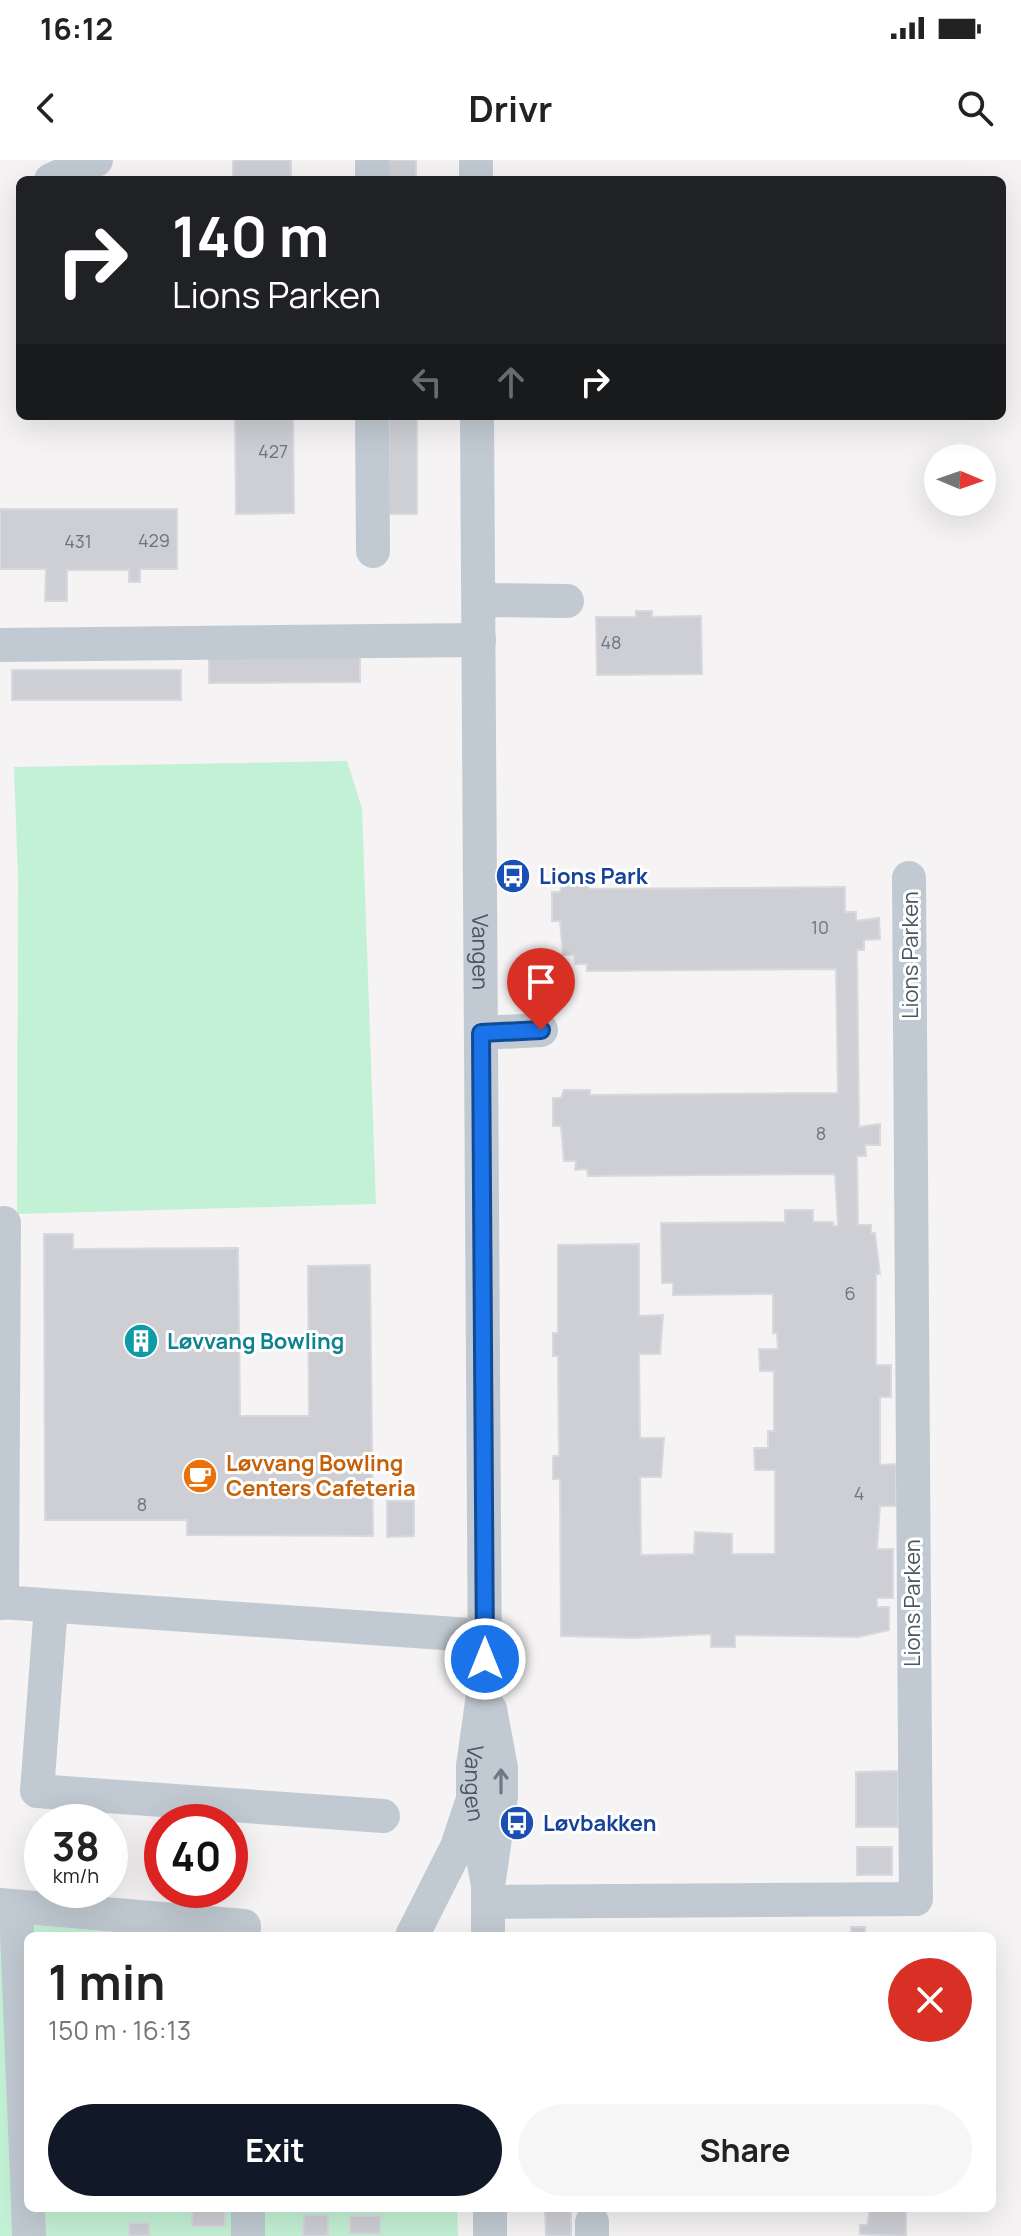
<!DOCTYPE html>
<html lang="en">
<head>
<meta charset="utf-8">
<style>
  :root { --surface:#fff; --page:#f6f6f6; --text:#222; --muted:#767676; --accent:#111827 }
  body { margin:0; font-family:Manrope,sans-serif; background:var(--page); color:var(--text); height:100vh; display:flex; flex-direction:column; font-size:30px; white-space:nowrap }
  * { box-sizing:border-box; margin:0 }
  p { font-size:26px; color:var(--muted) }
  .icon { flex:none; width:44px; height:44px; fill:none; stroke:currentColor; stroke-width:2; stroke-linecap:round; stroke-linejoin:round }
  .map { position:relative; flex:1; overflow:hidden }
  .sheet { position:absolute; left:24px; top:1772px; width:972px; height:280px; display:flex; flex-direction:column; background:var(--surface); border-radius:12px; box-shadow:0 8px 32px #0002 }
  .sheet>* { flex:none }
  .top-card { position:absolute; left:16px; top:16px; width:990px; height:244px; border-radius:12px; box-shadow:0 8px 32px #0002; background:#202124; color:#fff; overflow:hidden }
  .needle { width:52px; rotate:92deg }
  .buttons { position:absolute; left:924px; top:284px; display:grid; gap:16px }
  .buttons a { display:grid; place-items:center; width:72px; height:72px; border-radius:50%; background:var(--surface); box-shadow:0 8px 32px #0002; font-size:40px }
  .speed { position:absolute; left:24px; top:1644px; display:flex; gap:16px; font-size:40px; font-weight:700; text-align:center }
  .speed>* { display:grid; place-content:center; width:104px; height:104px; border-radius:50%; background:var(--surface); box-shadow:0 8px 32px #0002; line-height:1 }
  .speed small { font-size:20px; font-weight:400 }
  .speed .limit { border:12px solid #d22; background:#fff; color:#111 }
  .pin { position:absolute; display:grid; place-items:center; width:68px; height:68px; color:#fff; margin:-82px -34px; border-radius:50% 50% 50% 0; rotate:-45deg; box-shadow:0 0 8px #0007 }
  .pin .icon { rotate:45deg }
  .me { position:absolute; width:88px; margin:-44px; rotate:0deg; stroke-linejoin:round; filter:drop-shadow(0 0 6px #0008) }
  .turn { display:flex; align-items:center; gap:28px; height:168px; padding:0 24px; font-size:36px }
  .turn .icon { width:104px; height:104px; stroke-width:2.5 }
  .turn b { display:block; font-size:56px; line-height:68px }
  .lanes { display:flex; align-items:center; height:76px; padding:0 24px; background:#0003; justify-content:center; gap:40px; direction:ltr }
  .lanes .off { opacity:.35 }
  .round { display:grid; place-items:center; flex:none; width:84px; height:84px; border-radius:42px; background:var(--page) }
  .head { display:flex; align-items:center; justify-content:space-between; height:136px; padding:0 24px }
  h1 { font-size:48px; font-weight:700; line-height:60px }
  .primary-button { display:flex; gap:16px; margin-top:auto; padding:16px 24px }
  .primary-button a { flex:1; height:92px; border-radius:48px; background:var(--accent); color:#fff; font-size:32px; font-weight:700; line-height:92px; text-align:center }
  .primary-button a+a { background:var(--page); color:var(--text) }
  .status { display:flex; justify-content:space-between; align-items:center; height:56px; padding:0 40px; background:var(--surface); direction:ltr }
  .status svg { height:22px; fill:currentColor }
  header { display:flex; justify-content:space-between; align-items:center; height:104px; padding:0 24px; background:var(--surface); font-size:36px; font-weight:700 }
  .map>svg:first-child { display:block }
  .green { fill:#c3f1d5 }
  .building { fill:#cdcfd5; stroke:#d7d9de; stroke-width:2 }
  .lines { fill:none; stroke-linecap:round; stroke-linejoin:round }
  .minor { stroke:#c1cad2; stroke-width:34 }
  .oneway { stroke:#6e7983 }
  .route-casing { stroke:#114b97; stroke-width:20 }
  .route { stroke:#1a73e8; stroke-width:14 }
  .labels { text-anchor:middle; stroke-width:6; stroke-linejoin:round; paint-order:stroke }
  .number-label { font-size:18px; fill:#6b747e }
  .transit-label { font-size:22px; font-weight:bold; fill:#164399; stroke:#fff; text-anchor:start }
  .street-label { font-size:22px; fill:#4a5661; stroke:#fff }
  .culture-label { font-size:22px; font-weight:bold; fill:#0d838f; stroke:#fff; text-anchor:start }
  .food-label { font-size:22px; font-weight:bold; fill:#c56008; stroke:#fff; text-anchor:start }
</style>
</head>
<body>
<div class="status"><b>16:12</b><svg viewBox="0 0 49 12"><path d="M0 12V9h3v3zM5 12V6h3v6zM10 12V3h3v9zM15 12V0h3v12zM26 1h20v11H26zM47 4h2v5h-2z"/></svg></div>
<header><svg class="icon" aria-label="back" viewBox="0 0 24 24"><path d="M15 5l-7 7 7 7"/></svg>Drivr<svg class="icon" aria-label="search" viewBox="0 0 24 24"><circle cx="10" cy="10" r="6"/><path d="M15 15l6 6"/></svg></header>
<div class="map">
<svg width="1021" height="2076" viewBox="0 0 1021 2076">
  <rect width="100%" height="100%" fill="#f5f3f3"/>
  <path class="green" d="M347 601 362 648 376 1044 17 1054 18 718 14 607Z
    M0 1762 160 1776H28V2048H457L458 2076H0Z"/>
  <path class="building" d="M233 0H291V20H233Z
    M386 0H416V20H386Z
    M235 256H293L294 353 236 354Z
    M389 256H417V354H389Z
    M0 349H177V409H140V422H129V410H67V441H45L46 409H0Z
    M636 451H652V457L701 456 702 514 597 515 596 457H636Z
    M360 493V522L209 523V494Z
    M12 510H181V540H12Z
    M562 724H589V729L845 727V752H856V761L879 758 880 779 864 780V790H857L859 967 880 964V985H865L866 996H857L858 1065H871V1073H875L880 1114H876V1205H891V1237H880V1305L896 1304V1346H880L877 1389H893V1438H877V1447H889V1470L858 1477 735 1475V1487H711V1474L633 1478 561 1476 560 1319H553V1296H559L558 1196H553V1173H558V1085L639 1084V1156L663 1155 660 1194H639L640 1278H664L661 1317H640L641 1395 694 1394 695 1372 732 1374V1394H775V1310H755L754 1288H768V1271H774V1211H760L759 1189H778L777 1173H773V1134L673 1135V1123H662L661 1063 785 1062V1050H813V1062H833V1066H838L835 1014 588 1016 587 1009 575 1010 576 1001H564L561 966H553V938H561L564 930H590V935L838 933 836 809 587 811V804H575L574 795H563L560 761H552V732H560Z
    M44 1074H73V1089L238 1088 240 1256H309L308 1106 370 1105 373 1376 187 1375V1360H45Z
    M387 1341H414V1376L387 1377Z
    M898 1611V1667H856V1612Z
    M857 1687H892V1715H857Z
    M851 1767H865V1776H851Z
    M192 2048H225V2066H192Z
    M545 2048H571V2076H546Z
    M860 2048H906V2076L860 2074V2065H867L869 2056V2048Z
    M304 2055H328V2076H303Z
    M350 2056H380V2074L350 2073Z
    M129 2063H149V2076H129Z"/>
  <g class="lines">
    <g class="minor">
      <path d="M372 0V20"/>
      <path d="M476 0V20"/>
      <path d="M51 20 96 0"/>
      <path d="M372 256 373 391"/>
      <path id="s1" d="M477 256 485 1521 473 1606V1641L488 1726"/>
      <path d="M479 440 567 441"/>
      <path d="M0 485 479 480"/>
      <path d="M481 873 541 870"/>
      <path d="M0 1442 485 1476"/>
      <path d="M2 1443 4 1063"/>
      <path d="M51 1446 37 1631 383 1656"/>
      <path d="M488 1742 916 1739 909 718"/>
      <path d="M0 1745 244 1766V1776"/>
      <path d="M16 1747 28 2043"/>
      <path d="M412 1776 457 1687 471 1645"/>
      <path d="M488 1776V1726L501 1637V1608L490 1549"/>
      <path d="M28 2048 29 2076"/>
      <path d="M248 2048V2076"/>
      <path d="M490 2048V2076"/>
      <path d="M592 2076V2062"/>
    </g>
  </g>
  <defs><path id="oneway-shaft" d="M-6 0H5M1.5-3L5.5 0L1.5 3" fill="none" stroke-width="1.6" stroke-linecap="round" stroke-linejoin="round" transform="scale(2)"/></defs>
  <use class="oneway" href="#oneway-shaft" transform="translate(501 1621) rotate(-90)"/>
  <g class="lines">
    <g class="route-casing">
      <path id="route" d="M485 1499 481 873 541 870"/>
    </g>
    <use href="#route" class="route"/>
  </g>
  <defs>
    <g id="bus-disc" transform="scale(1.8)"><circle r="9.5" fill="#1a4fb4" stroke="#fff"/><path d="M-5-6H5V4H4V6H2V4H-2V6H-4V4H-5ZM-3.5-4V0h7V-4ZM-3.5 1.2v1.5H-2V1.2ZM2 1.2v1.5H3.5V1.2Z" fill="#fff"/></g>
    <g id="building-disc" transform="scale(1.8)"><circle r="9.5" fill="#0f9aa8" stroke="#fff"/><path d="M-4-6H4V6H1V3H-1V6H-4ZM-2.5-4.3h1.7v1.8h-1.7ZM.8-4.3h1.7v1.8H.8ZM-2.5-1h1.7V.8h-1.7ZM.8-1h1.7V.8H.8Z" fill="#fff"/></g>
    <g id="cafe-disc" transform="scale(1.8)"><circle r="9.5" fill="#e8710a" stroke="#fff"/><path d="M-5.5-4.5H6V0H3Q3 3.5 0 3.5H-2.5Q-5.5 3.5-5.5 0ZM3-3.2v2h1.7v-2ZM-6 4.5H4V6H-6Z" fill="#fff"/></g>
  </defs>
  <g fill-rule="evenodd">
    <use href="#bus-disc" x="513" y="716"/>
    <use href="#building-disc" x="141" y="1181"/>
    <use href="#cafe-disc" x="200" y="1316"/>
    <use href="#bus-disc" x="517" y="1663"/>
  </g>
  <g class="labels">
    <g class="number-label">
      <text x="273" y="298">427</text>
      <text x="154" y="387">429</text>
      <text x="78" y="388">431</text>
      <text x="611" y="489">48</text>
      <text x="820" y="774">10</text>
      <text x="821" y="980">8</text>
      <text x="850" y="1140">6</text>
      <text x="859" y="1340">4</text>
      <text x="142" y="1351">8</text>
    </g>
    <g class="transit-label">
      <text x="539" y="724">Lions Park</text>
      <text x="543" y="1671">Løvbakken</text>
    </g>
    <g class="street-label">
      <text dy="8" stroke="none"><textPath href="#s1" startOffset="536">Vangen</textPath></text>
      <text transform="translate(910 795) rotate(-90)" y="8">Lions Parken</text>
      <text transform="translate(912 1443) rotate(-90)" y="8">Lions Parken</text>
      <text dy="8" stroke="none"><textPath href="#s1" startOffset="1368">Vangen</textPath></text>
    </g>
    <g class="culture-label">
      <text x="167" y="1189">Løvvang Bowling</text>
    </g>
    <g class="food-label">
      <text x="226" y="1311">Løvvang Bowling<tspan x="226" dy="25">Centers Cafeteria</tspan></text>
    </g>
  </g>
</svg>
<div class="buttons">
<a><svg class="needle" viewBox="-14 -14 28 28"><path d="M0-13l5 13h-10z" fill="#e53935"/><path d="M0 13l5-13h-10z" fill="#767676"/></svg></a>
</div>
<div class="speed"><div>38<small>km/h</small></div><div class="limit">40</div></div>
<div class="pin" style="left:541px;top:870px;background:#d93025"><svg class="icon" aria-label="arrive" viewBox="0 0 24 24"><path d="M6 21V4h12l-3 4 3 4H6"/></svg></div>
<svg class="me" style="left:485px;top:1499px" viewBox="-20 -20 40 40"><circle r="17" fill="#1a73e8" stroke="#fff" stroke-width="3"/><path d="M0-11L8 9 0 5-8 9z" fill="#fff"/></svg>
<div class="top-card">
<div class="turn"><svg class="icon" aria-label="right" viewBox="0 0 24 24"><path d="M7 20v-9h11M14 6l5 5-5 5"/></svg><div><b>140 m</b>Lions Parken</div></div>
<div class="lanes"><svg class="icon off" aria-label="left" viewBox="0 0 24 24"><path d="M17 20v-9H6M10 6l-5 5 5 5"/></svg><svg class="icon off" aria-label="ahead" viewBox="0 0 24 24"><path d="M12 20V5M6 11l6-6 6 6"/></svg><svg class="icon" aria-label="right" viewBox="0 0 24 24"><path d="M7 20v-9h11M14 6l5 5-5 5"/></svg></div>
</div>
<section class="sheet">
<div class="head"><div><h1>1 min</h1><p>150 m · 16:13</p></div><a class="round" style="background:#d93025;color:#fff"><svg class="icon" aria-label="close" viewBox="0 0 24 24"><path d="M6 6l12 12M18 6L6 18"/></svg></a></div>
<div class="primary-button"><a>Exit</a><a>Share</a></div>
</section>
</div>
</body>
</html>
